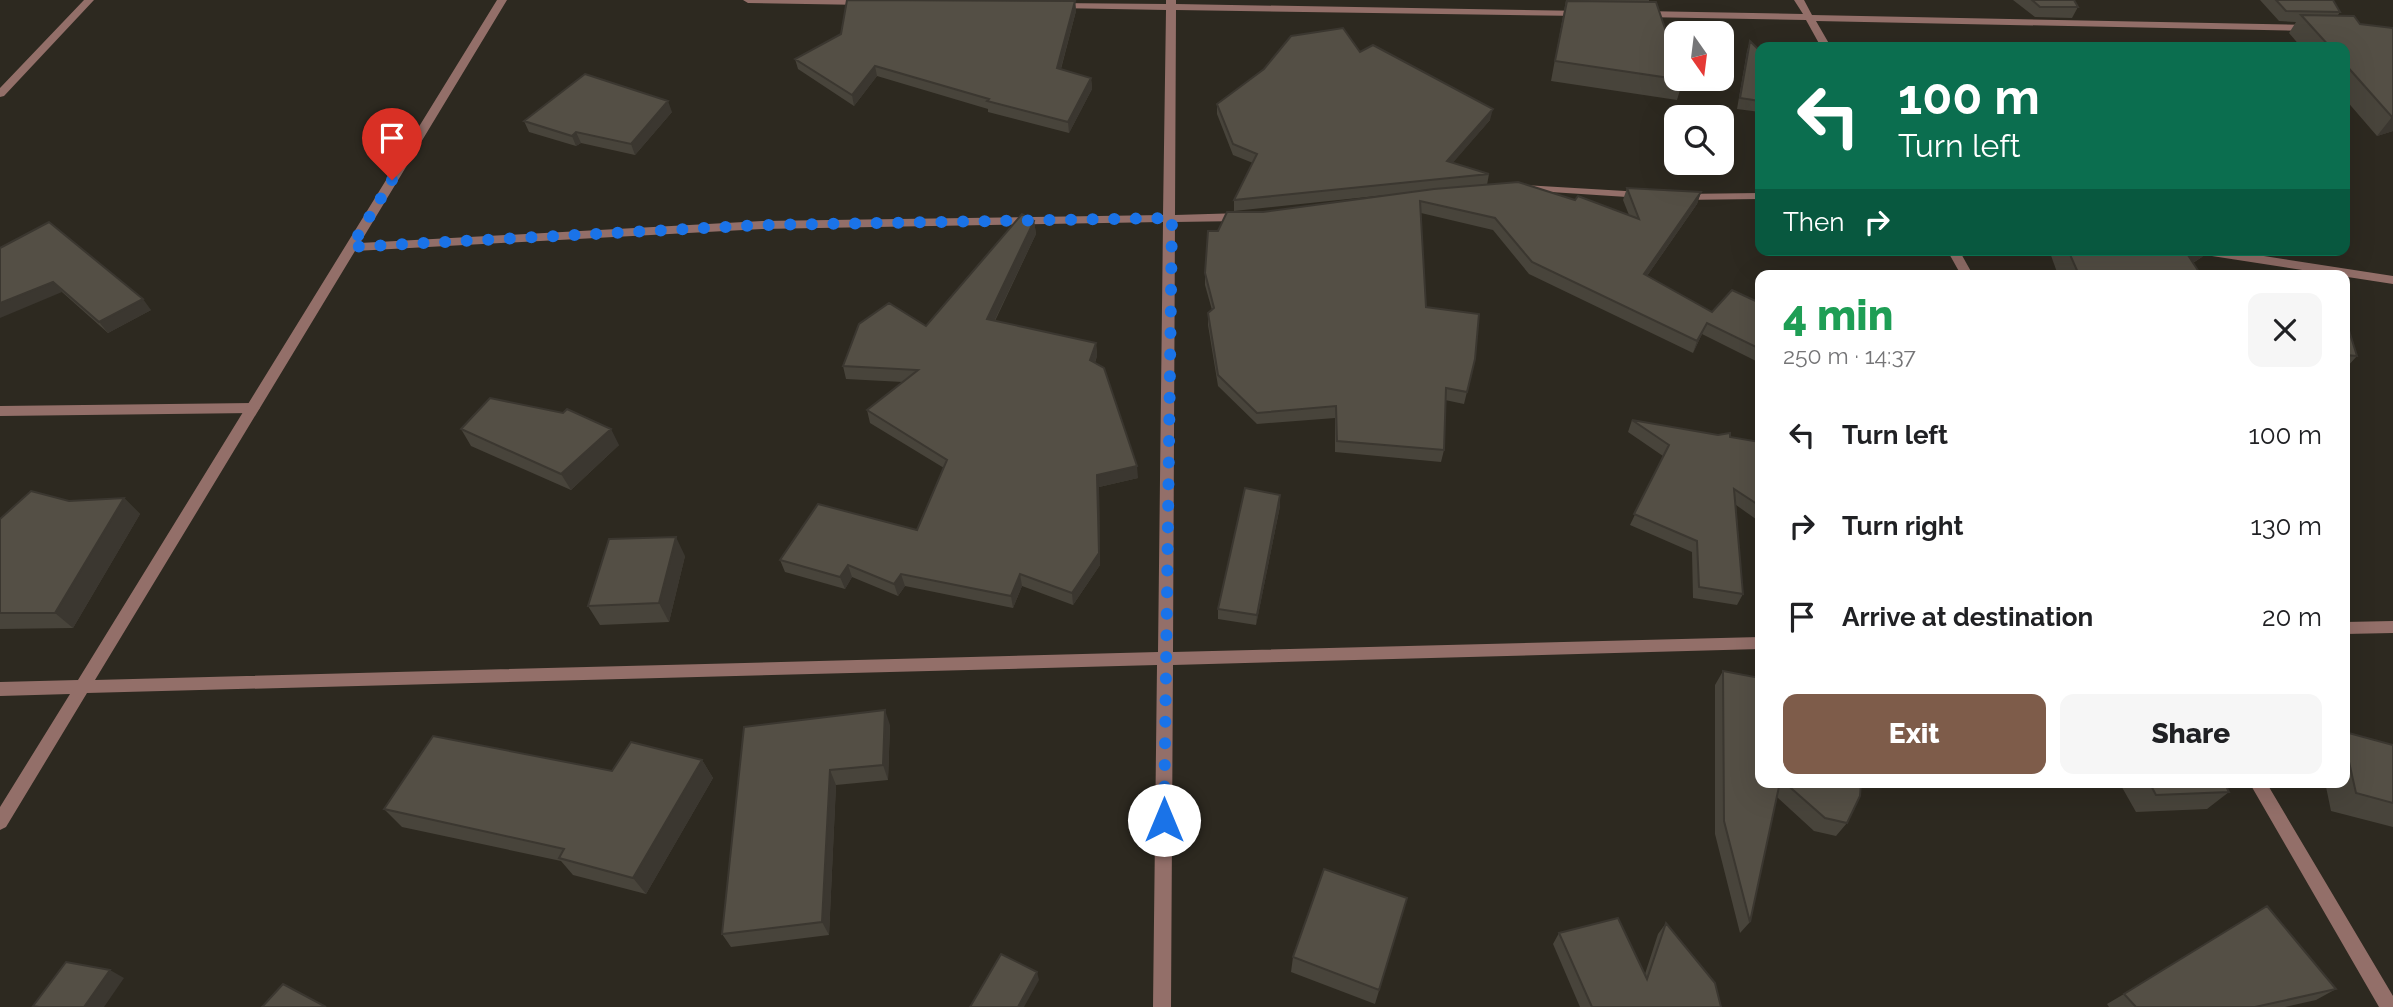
<!DOCTYPE html>
<html lang="en">
<head>
<meta charset="utf-8">
<style>
  :root { --surface:#fff; --page:#f6f6f6; --text:#202124; --muted:#757577; --accent:#7e5c4a }
  body { margin:0; font-family:Raleway,sans-serif; background:var(--page); color:var(--text); height:100vh; display:flex; flex-direction:column; font-size:26px; white-space:nowrap }
  * { box-sizing:border-box; margin:0 }
  p { font-size:23px; color:var(--muted) }
  .icon { flex:none; width:38px; height:38px; fill:none; stroke:currentColor; stroke-width:2; stroke-linecap:round; stroke-linejoin:round }
  .map { position:relative; flex:1; overflow:hidden }
  .sheet { position:absolute; left:1755px; top:270px; width:595px; height:518px; display:flex; flex-direction:column; background:var(--surface); border-radius:14px; box-shadow:0 7px 28px #0002 }
  .sheet>* { flex:none }
  .guide { position:absolute; left:1755px; top:42px; width:595px; height:214px; border-radius:14px; box-shadow:0 7px 28px #0002; background:#0b6e4f; color:#fff; overflow:hidden }
  .needle { width:46px; rotate:166deg }
  .tools { position:absolute; left:1664px; top:21px; display:grid; gap:14px }
  .tools a { display:grid; place-items:center; width:70px; height:70px; border-radius:14px; background:var(--surface); box-shadow:0 7px 28px #0002; font-size:35px }
  .pin { position:absolute; display:grid; place-items:center; width:60px; height:60px; color:#fff; margin:-72px -30px; border-radius:50% 50% 50% 0; rotate:-45deg; box-shadow:0 0 7px #0007 }
  .pin .icon { rotate:45deg }
  .me { position:absolute; width:77px; margin:-38px; rotate:0deg; stroke-linejoin:round; filter:drop-shadow(0 0 5px #0008) }
  .turn { display:flex; align-items:center; gap:24px; height:147px; padding:0 28px; font-size:32px }
  .turn .icon { width:91px; height:91px; stroke-width:2.5 }
  .turn b { display:block; font-size:49px; line-height:60px }
  .then { display:flex; align-items:center; height:66px; padding:0 28px; background:#0003; gap:14px; font-size:26px }
  .round { display:grid; place-items:center; flex:none; width:74px; height:74px; border-radius:14px; background:var(--page) }
  .head { display:flex; align-items:center; justify-content:space-between; height:119px; padding:0 28px }
  h1 { font-size:42px; font-weight:800; line-height:52px; color:#1e9e55 }
  .cta { display:flex; gap:14px; margin-top:auto; padding:14px 28px }
  .cta a { flex:1; height:80px; border-radius:14px; background:var(--accent); color:#fff; font-size:28px; font-weight:800; line-height:80px; text-align:center }
  .cta a+a { background:var(--page); color:var(--text) }
  ul { padding:0; list-style:none }
  li { display:flex; align-items:center; gap:21px; height:91px; padding:0 28px }
  li div { flex:1 }
  li b { display:block; font-size:26px }
  li em { font-style:normal }
  .map>svg:first-child { display:block }
  .lines { fill:none; stroke-linecap:round; stroke-linejoin:round }
  .lane { fill:#936f69; fill-rule:evenodd }
  .street { fill:#936f69; fill-rule:evenodd }
  .wall { fill:#48443b }
  .shaded-wall { fill:#3b3730 }
  .building { fill:#544f45; stroke:#3b3730; stroke-width:2 }
  .route { stroke:#1a73e8; stroke-width:12; stroke-dasharray:0 21.6 }
</style>
</head>
<body>
<div class="map">
<svg width="2393" height="1007" viewBox="0 0 2393 1007">
  <rect width="100%" height="100%" fill="#2d2920"/>
  <g class="lines">
    <path class="lane" d="M84 0H94L4 96 0 97V88Z
      M253 403 260 408 253 413 0 416V406Z"/>
    <path class="street" d="M497 0H507L360 243 762 221 1163 215 1166 10 1057 8 1054 7V3L1166 4V0H1176V4L1586 11V15L1583 16 1176 10 1175 215 1242 213 1248 217 1242 221 1175 222 1173 652 1760 637V649L1173 665 1171 1007H1153L1157 665 87 693 6 827 0 830V807L70 694 0 696V682L78 680ZM1163 222 1158 652 95 680 355 251 762 229Z
      M743 0H868L870 2 865 5 748 3Z
      M1794 0H1804L1812 15 2311 25 2316 28 2311 31 1816 21 1831 47H1821L1806 20 1642 17 1637 14 1642 11 1803 14Z
      M1523 185 1642 192 1648 195 1642 198 1519 190V186Z
      M1760 193V199L1680 200 1674 197 1680 194Z
      M1947 250H1959L1973 275H1961Z
      M2193 250H2225L2393 276V284L2199 254Z
      M2393 621V633L2345 634V622Z
      M2249 782H2266L2393 996V1007H2379Z"/>
  </g>
  <path class="wall" d="M1566 0H1649V2L1683 80 1677 100 1551 81Z
    M2013 0H2074L2078 7 2072 18 2035 17Z
    M2260 0H2333L2340 12 2338 15 2360 24 2393 28V131L2377 136 2345 99V47H2301L2289 33 2296 22 2279 21Z
    M1075 1 1076 11 1061 69 1091 78 1092 89 1069 133 988 112V109L877 76 854 106 798 69 795 59 841 34Z
    M1750 41 1760 51V112L1737 109 1747 51Z
    M1360 52 1490 120 1452 163 1489 174 1487 185 1575 200 1629 215 1623 200 1627 188 1701 192 1697 204 1647 276 1712 312 1760 303V363L1702 334 1693 353 1529 274 1493 230 1421 213 1426 307 1475 359 1464 404 1445 400 1444 450 1441 462 1335 452V418L1257 424 1218 386 1208 325V313L1212 310 1205 285V273L1218 231 1263 212 1386 195 1234 211V200L1253 163 1233 155 1217 114V104Z
    M672 112 635 155 581 143 576 146 529 132 524 121Z
    M1034 221 1036 234 995 321 1096 343 1097 356 1095 363 1138 478 1099 487 1100 565 1073 605 1022 586 1013 608 905 586 898 596 852 577 845 589 785 572 780 560 917 530 944 468 870 423 867 410 903 382 846 379 843 366 926 326Z
    M0 248 151 310 108 333 62 292Z
    M2049 250H2208L2202 257 2193 263 2201 275H2058Z
    M2345 318 2357 356 2347 367 2345 366Z
    M1632 420 1760 442V522L1736 505 1743 594 1737 605 1693 598 1692 552 1630 525 1663 456 1628 432Z
    M461 429 619 445 571 490 471 446Z
    M1280 495V506L1256 625 1218 619V609Z
    M124 498 140 514 73 628 0 629V519L69 501Z
    M685 556 669 622 600 625 588 606Z
    M1723 671 1760 782H1861L1847 823 1836 836 1814 831 1777 797 1750 922 1740 933 1715 834V685Z
    M890 725 888 780 836 785 829 935 731 947 722 934 744 727Z
    M2345 732 2393 745V827L2331 811 2325 782H2345Z
    M702 760 713 778 646 894 573 875 561 861 402 827 384 809 612 771Z
    M2119 782H2224L2229 792 2207 809 2136 812Z
    M1407 898 1375 1004 1291 972 1293 957Z
    M1666 923 1721 1007H1580L1553 944 1559 933 1645 974 1658 934Z
    M2336 989 2316 1000 2285 1007H2109L2107 1004 2124 994Z"/>
  <path class="shaded-wall" d="M1075 1 1076 11 1058 79 1057 68Z
    M875 66 877 76 854 106 852 95Z
    M1091 78 1092 89 1069 133 1068 122Z
    M668 101 672 112 635 155 631 144Z
    M1493 109 1490 120 1445 172 1447 161Z
    M2392 117H2393V131L2377 136Z
    M576 132 581 143 576 146 572 136Z
    M1701 192 1697 204 1640 286 1644 274Z
    M1034 221 1036 234 989 332 987 319Z
    M2196 250H2208L2202 257 2174 274 2188 255Z
    M53 282 62 292 0 318V303Z
    M143 299 151 310 108 333 99 322Z
    M1707 323 1702 334 1693 353 1697 341Z
    M1096 343 1097 356 1091 373 1090 360Z
    M611 429 619 445 571 490 561 474Z
    M1137 466 1138 478 1099 487 1100 565 1073 605 1072 593 1097 475Z
    M1280 495V506L1256 625 1257 615Z
    M124 498 140 514 73 628 55 613Z
    M676 537 685 556 669 622 659 603Z
    M848 565 852 577 845 589 840 577Z
    M901 574 905 586 898 596 894 584Z
    M1020 574 1022 586 1013 608 1011 596Z
    M885 710 890 725 888 780 883 765Z
    M702 760 713 778 646 894 633 878Z
    M830 770 836 785 829 935 822 922Z
    M110 970 124 978 104 1007H84Z
    M1037 972 1039 980 1024 1007H1018Z"/>
  <path class="building" d="M847 0 1075 1 1057 68 1091 78 1068 122 987 101 989 99 875 66 852 95 795 59 841 34Z
    M2032 0H2074L2078 7H2040Z
    M2276 0H2333L2340 12 2286 11Z
    M1567 1 1656 2 1676 61V79H1683V80L1555 61Z
    M2301 15 2354 16 2360 24 2393 28V117H2392L2345 64V47H2330Z
    M1343 28 1360 52 1373 45 1493 109 1447 161 1489 174 1234 200 1257 154 1233 144 1217 104 1264 69 1291 36Z
    M1750 41 1760 51V101L1740 98Z
    M585 74 668 101 631 144 576 132 572 136 524 121Z
    M1518 182 1575 200 1578 196 1639 219 1627 188 1701 192 1644 274 1712 312 1732 290 1760 303V349L1707 323 1697 341 1532 262 1495 218 1420 201 1426 307 1479 314 1475 359 1467 392 1446 388 1444 450 1337 441 1336 406 1257 413 1218 375 1208 313 1214 308 1205 273 1208 231H1218L1227 212H1263L1434 189Z
    M1022 214 1034 221 987 319 1096 343 1090 360 1104 368 1137 466 1097 475 1099 553 1072 593 1020 574 1011 596 901 574 894 584 848 565 840 577 780 560 818 504 917 530 947 460 867 410 918 370 843 366 859 324 889 303 926 326Z
    M49 222 143 299 99 322 53 282 0 303V248Z
    M2068 250H2196L2188 255 2201 275H2079Z
    M1846 271 1872 275H1846Z
    M2345 318 2357 356 2345 355Z
    M490 398 563 413 567 409 611 429 561 474 461 429Z
    M1632 420 1718 435 1730 433V437L1760 442V506L1734 489 1743 594 1699 587 1697 541 1634 514 1669 445Z
    M1245 488 1280 495 1257 615 1218 609Z
    M31 491 69 501 124 498 55 613H0V519Z
    M676 537 659 603 588 606 609 539Z
    M1723 671 1760 678V782H1780L1750 922 1724 821Z
    M885 710 883 765 830 770 822 922 722 934 744 727Z
    M2345 732 2393 745V803L2356 793 2345 744Z
    M433 736 612 771 631 742 702 760 633 878 559 858 564 849 384 809Z
    M1784 782H1861L1860 796 1847 823 1825 818Z
    M2149 782H2224L2229 792 2156 795Z
    M1324 869 1407 898 1379 990 1293 957Z
    M2267 906 2336 989 2255 1007H2136L2124 994Z
    M1618 918 1647 979 1666 923 1715 983 1721 1007H1592L1559 933Z
    M1001 954 1037 972 1018 1007H970Z
    M66 962 110 970 84 1007H39L33 1006Z
    M283 984 326 1007H262Z"/>
  <g class="lines">
    <path class="route" d="M392 180 351 247 762 225 1172 218 1164 820"/>
  </g>
</svg>
<div class="tools">
<a><svg class="needle" viewBox="-14 -14 28 28"><path d="M0-13l5 13h-10z" fill="#e53935"/><path d="M0 13l5-13h-10z" fill="#757577"/></svg></a>
<a><svg class="icon" aria-label="search" viewBox="0 0 24 24"><circle cx="10" cy="10" r="6"/><path d="M15 15l6 6"/></svg></a>
</div>
<div class="pin" style="left:392px;top:180px;background:#d93025"><svg class="icon" aria-label="arrive" viewBox="0 0 24 24"><path d="M6 21V4h12l-3 4 3 4H6"/></svg></div>
<svg class="me" style="left:1164px;top:820px" viewBox="-20 -20 40 40"><circle r="19" fill="#fff"/><path d="M0-13L10 11 0 6-10 11z" fill="#1a73e8"/></svg>
<div class="guide">
<div class="turn"><svg class="icon" aria-label="left" viewBox="0 0 24 24"><path d="M17 20v-9H6M10 6l-5 5 5 5"/></svg><div><b>100 m</b>Turn left</div></div>
<div class="then">Then<svg class="icon" aria-label="right" viewBox="0 0 24 24"><path d="M7 20v-9h11M14 6l5 5-5 5"/></svg></div>
</div>
<section class="sheet">
<div class="head"><div><h1>4 min</h1><p>250 m · 14:37</p></div><a class="round"><svg class="icon" aria-label="close" viewBox="0 0 24 24"><path d="M6 6l12 12M18 6L6 18"/></svg></a></div>
<ul>
<li><svg class="icon" aria-label="left" viewBox="0 0 24 24"><path d="M17 20v-9H6M10 6l-5 5 5 5"/></svg><div><b>Turn left</b></div><em>100 m</em></li>
<li><svg class="icon" aria-label="right" viewBox="0 0 24 24"><path d="M7 20v-9h11M14 6l5 5-5 5"/></svg><div><b>Turn right</b></div><em>130 m</em></li>
<li><svg class="icon" aria-label="arrive" viewBox="0 0 24 24"><path d="M6 21V4h12l-3 4 3 4H6"/></svg><div><b>Arrive at destination</b></div><em>20 m</em></li>
</ul>
<div class="cta"><a>Exit</a><a>Share</a></div>
</section>
</div>
</body>
</html>
